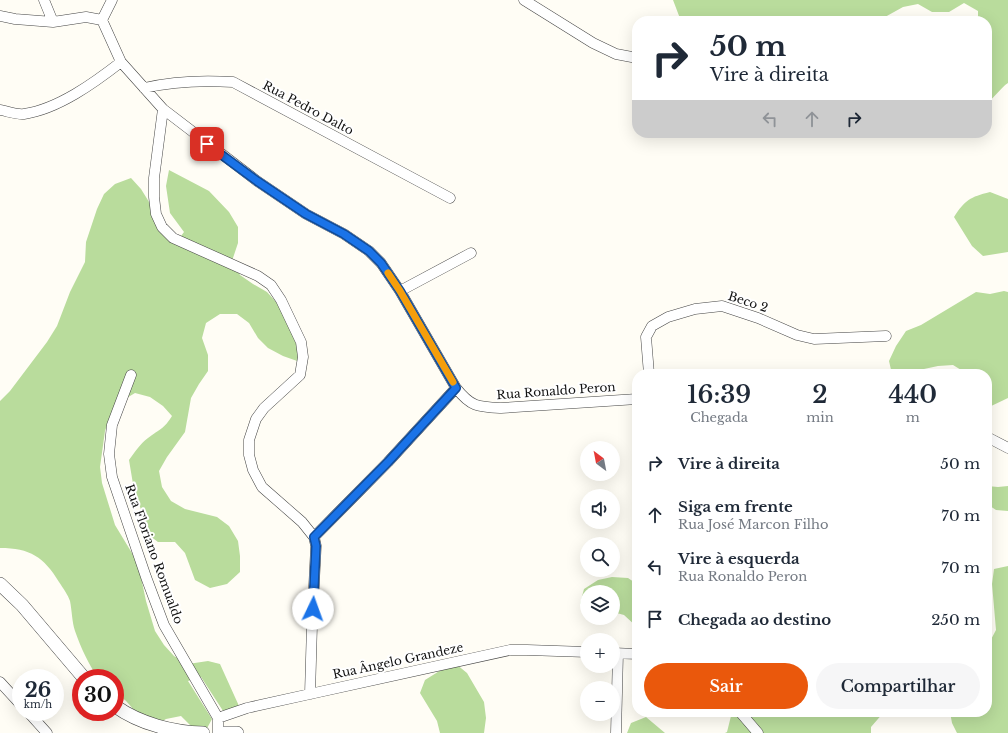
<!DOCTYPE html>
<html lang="pt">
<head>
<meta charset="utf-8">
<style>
  :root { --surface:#fff; --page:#f6f6f7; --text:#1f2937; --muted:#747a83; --accent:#ea580c }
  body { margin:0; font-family:"Libre Baskerville",serif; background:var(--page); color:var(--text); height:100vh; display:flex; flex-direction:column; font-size:15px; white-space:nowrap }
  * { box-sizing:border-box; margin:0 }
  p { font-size:13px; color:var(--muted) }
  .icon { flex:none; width:22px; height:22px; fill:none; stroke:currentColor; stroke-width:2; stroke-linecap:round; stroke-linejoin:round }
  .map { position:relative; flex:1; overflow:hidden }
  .panel { position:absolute; left:632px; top:369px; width:360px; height:348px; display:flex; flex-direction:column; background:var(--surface); border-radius:16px; box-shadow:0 4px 16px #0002 }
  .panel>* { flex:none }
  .guide { position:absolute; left:632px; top:16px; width:360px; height:122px; border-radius:16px; box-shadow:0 4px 16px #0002; background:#fff; color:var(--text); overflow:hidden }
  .needle { width:26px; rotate:328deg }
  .buttons { position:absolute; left:580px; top:441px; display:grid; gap:8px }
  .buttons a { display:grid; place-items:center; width:40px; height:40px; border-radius:50%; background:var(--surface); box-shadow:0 4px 16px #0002; font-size:20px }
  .speed { position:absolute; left:12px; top:669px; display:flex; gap:8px; font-size:20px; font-weight:700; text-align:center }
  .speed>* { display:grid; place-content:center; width:52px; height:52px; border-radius:50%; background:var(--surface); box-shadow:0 4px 16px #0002; line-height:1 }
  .speed small { font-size:10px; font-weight:400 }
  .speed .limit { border:6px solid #d22; background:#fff; color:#111 }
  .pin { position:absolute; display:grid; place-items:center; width:34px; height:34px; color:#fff; margin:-17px; border-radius:8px; box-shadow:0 2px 6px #0006 }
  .me { position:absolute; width:44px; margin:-22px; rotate:3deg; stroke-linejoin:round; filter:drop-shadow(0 0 3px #0008) }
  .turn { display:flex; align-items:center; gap:14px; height:84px; padding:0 12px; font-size:18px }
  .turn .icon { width:52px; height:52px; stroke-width:2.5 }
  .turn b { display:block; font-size:28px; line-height:34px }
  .lanes { display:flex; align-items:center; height:38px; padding:0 12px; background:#0003; justify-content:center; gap:20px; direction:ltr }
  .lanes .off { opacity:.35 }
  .eta { display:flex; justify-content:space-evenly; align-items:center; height:68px; text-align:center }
  .eta b { font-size:24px; font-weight:600; line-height:28px }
  .button { display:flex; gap:8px; margin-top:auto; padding:8px 12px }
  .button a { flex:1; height:46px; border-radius:24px; background:var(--accent); color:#fff; font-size:16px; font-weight:600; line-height:46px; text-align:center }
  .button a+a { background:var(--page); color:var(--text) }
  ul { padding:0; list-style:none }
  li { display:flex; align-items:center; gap:12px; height:52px; padding:0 12px }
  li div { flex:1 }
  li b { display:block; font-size:15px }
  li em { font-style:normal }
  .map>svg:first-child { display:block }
  .forest { fill:#b9dc9c }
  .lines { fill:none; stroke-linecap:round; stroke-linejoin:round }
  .minor-casing { stroke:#444; stroke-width:11 }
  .tertiary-casing { stroke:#444; stroke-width:14 }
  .minor { stroke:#fff; stroke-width:10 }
  .tertiary { stroke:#fff; stroke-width:13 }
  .route-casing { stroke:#114b97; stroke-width:10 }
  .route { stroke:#1a73e8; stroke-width:7 }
  .slow { stroke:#f59e0b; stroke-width:7 }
  .labels { text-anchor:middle; stroke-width:4; stroke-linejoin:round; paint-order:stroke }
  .street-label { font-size:12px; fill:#111; stroke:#fff }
</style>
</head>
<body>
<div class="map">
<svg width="1008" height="733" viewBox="0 0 1008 733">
  <rect width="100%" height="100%" fill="#fffdf5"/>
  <path class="forest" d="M673 0H1008V83C1000 88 996 97 987 102V21H978V11L964 3 949 12H932L918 4 903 7 885 17 883 21H785L778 16 746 21H681Z
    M169 170 209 191 229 212 238 227V243L232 261 240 275 253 284 267 292 277 303 300 346V362L283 356 268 348 258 338 249 323 237 314H220L206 323 202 338 208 355V371L199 384 191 398 185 432 167 457 159 471 162 487 171 501 185 509 217 517 229 526 238 541 240 556V572L227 584 210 588 195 580 185 553 175 542H158L146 533 144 518 134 490 129 460C135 452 140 444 148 438 160 429 164 429 172 416L163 406 150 397 135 393 120 402 111 414 105 431 100 467 102 483 115 525 138 563 146 601 155 631 164 645 174 656 188 664 208 661 220 664 239 706 227 717 201 677 188 681 212 719 205 732 192 727 181 716 166 719 154 726C149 724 144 721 140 718 132 709 127 698 115 694V678H98C88 663 81 648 75 631 72 622 72 611 70 601 68 595 63 588 59 582 44 557 30 548 0 548V401L10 391 47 342 57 326 70 292 85 262 86 242 97 209 104 194 115 184 131 178 141 189 159 218 165 234 175 244 184 232 170 213 166 186Z
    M990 192 1008 199V252L983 256 972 246 954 217C965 200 970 197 990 192Z
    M1004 291 1008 292V398L987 408V374H965L966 373 953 365 938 366 924 369 915 374H892L889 361 896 346 906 331 921 325 976 292 990 294Z
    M987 486 998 487 1008 486V511L996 510 987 504Z
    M1008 566V733H957L952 723 950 712H987V647L996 630 992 584 994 569Z
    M612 577 628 578 637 584V627L624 615 613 612V592H587V609L580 604 584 589 598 580Z
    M456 664 467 673 484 702 486 718 484 733H440L437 721 420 693 425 680 441 670Z
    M730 712H884L871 727V733H725L727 732 731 716Z
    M646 717 665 733H627L631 723Z"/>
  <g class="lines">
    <g class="minor-casing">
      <path id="minor" d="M44 0 53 22
        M524 0 593 43 616 54 637 58
        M0 16 15 19 53 22 86 17 102 20 121 62 163 109 257 181 306 214 344 234 369 251 381 263 400 291 456 388C471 407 478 407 501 408L637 399
        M102 20 112 0
        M144 88C174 81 203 80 233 82L450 198
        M163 109 154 178V197L156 214 162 227 173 238 258 276 271 285 281 300 301 342 303 357 300 375 264 408 256 419 249 440V455L253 470 262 487 302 522 314 537 316 546 312 625 310 694
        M0 110C7 111 17 115 24 114 58 109 94 83 121 62
        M400 291 471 253
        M649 374 646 337 652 326 668 317 695 309 722 306 758 318 797 335 814 339 886 336
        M131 375 112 425 109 454 112 477 146 577 164 625 218 718V733
        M987 437 1008 448
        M314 537 388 462 456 388
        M613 653 637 654
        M0 682 21 705
        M28 712 47 733
        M740 712 758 733
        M218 718 247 708 310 694 510 650H527L587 652
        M616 733 618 653"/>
    </g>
    <g class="tertiary-casing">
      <path id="tertiary" d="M0 584 22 605 84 678
        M115 706C140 724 173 732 203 733
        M224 733H237"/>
    </g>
    <use href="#minor" class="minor"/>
    <use href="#tertiary" class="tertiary"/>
  </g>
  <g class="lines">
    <g class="route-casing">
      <path id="route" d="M207 144 257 181 306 214 344 234 369 251 381 263 400 291 456 388 388 462 314 537 316 546 313 609"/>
    </g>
    <use href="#route" class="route"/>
    <path class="slow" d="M388 273 400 291 453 382"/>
  </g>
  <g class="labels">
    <g class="street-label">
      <text transform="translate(308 108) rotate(28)" y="4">Rua Pedro Dalto</text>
      <text transform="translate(748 302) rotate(18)" y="4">Beco 2</text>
      <text transform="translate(556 391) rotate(-4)" y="4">Rua Ronaldo Peron</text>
      <text transform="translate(154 554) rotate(70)" y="4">Rua Floriano Romualdo</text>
      <text transform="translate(398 661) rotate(-12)" y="4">Rua Ângelo Grandeze</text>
    </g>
  </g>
</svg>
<div class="buttons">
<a><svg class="needle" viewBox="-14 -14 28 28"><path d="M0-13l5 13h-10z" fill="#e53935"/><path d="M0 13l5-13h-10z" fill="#747a83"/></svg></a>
<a><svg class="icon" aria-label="sound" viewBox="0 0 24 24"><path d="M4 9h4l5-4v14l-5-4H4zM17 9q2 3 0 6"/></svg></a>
<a><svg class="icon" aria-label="search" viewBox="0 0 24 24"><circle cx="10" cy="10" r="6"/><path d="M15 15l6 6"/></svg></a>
<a><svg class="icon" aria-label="layers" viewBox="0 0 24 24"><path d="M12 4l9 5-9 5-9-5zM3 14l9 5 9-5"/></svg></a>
<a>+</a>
<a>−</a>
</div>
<div class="speed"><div>26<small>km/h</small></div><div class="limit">30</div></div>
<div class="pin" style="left:207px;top:144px;background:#d93025"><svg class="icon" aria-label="arrive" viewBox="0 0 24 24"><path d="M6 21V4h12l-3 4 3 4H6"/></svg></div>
<svg class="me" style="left:313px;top:609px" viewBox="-20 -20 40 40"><circle r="19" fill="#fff"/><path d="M0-13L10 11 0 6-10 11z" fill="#1a73e8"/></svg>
<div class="guide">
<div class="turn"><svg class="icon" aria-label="right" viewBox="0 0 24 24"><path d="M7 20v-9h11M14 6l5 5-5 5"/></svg><div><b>50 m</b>Vire à direita</div></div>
<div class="lanes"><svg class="icon off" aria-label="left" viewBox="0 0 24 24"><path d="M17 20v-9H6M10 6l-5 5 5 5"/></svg><svg class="icon off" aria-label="ahead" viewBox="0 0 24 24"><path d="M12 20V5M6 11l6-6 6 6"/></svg><svg class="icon" aria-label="right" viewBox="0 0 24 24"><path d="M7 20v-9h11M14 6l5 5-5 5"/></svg></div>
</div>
<section class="panel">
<div class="eta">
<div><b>16:39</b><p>Chegada</p></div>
<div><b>2</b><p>min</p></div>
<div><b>440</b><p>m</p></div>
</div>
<ul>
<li><svg class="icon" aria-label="right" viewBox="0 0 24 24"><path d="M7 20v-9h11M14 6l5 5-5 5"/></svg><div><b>Vire à direita</b></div><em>50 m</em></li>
<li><svg class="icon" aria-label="ahead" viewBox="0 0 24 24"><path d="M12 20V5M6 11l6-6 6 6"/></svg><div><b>Siga em frente</b><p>Rua José Marcon Filho</p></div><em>70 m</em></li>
<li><svg class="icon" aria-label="left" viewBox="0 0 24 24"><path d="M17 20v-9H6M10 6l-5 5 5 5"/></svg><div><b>Vire à esquerda</b><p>Rua Ronaldo Peron</p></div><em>70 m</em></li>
<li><svg class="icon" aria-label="arrive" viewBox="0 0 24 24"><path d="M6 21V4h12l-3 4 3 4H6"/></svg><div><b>Chegada ao destino</b></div><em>250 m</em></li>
</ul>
<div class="button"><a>Sair</a><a>Compartilhar</a></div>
</section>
</div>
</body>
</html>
